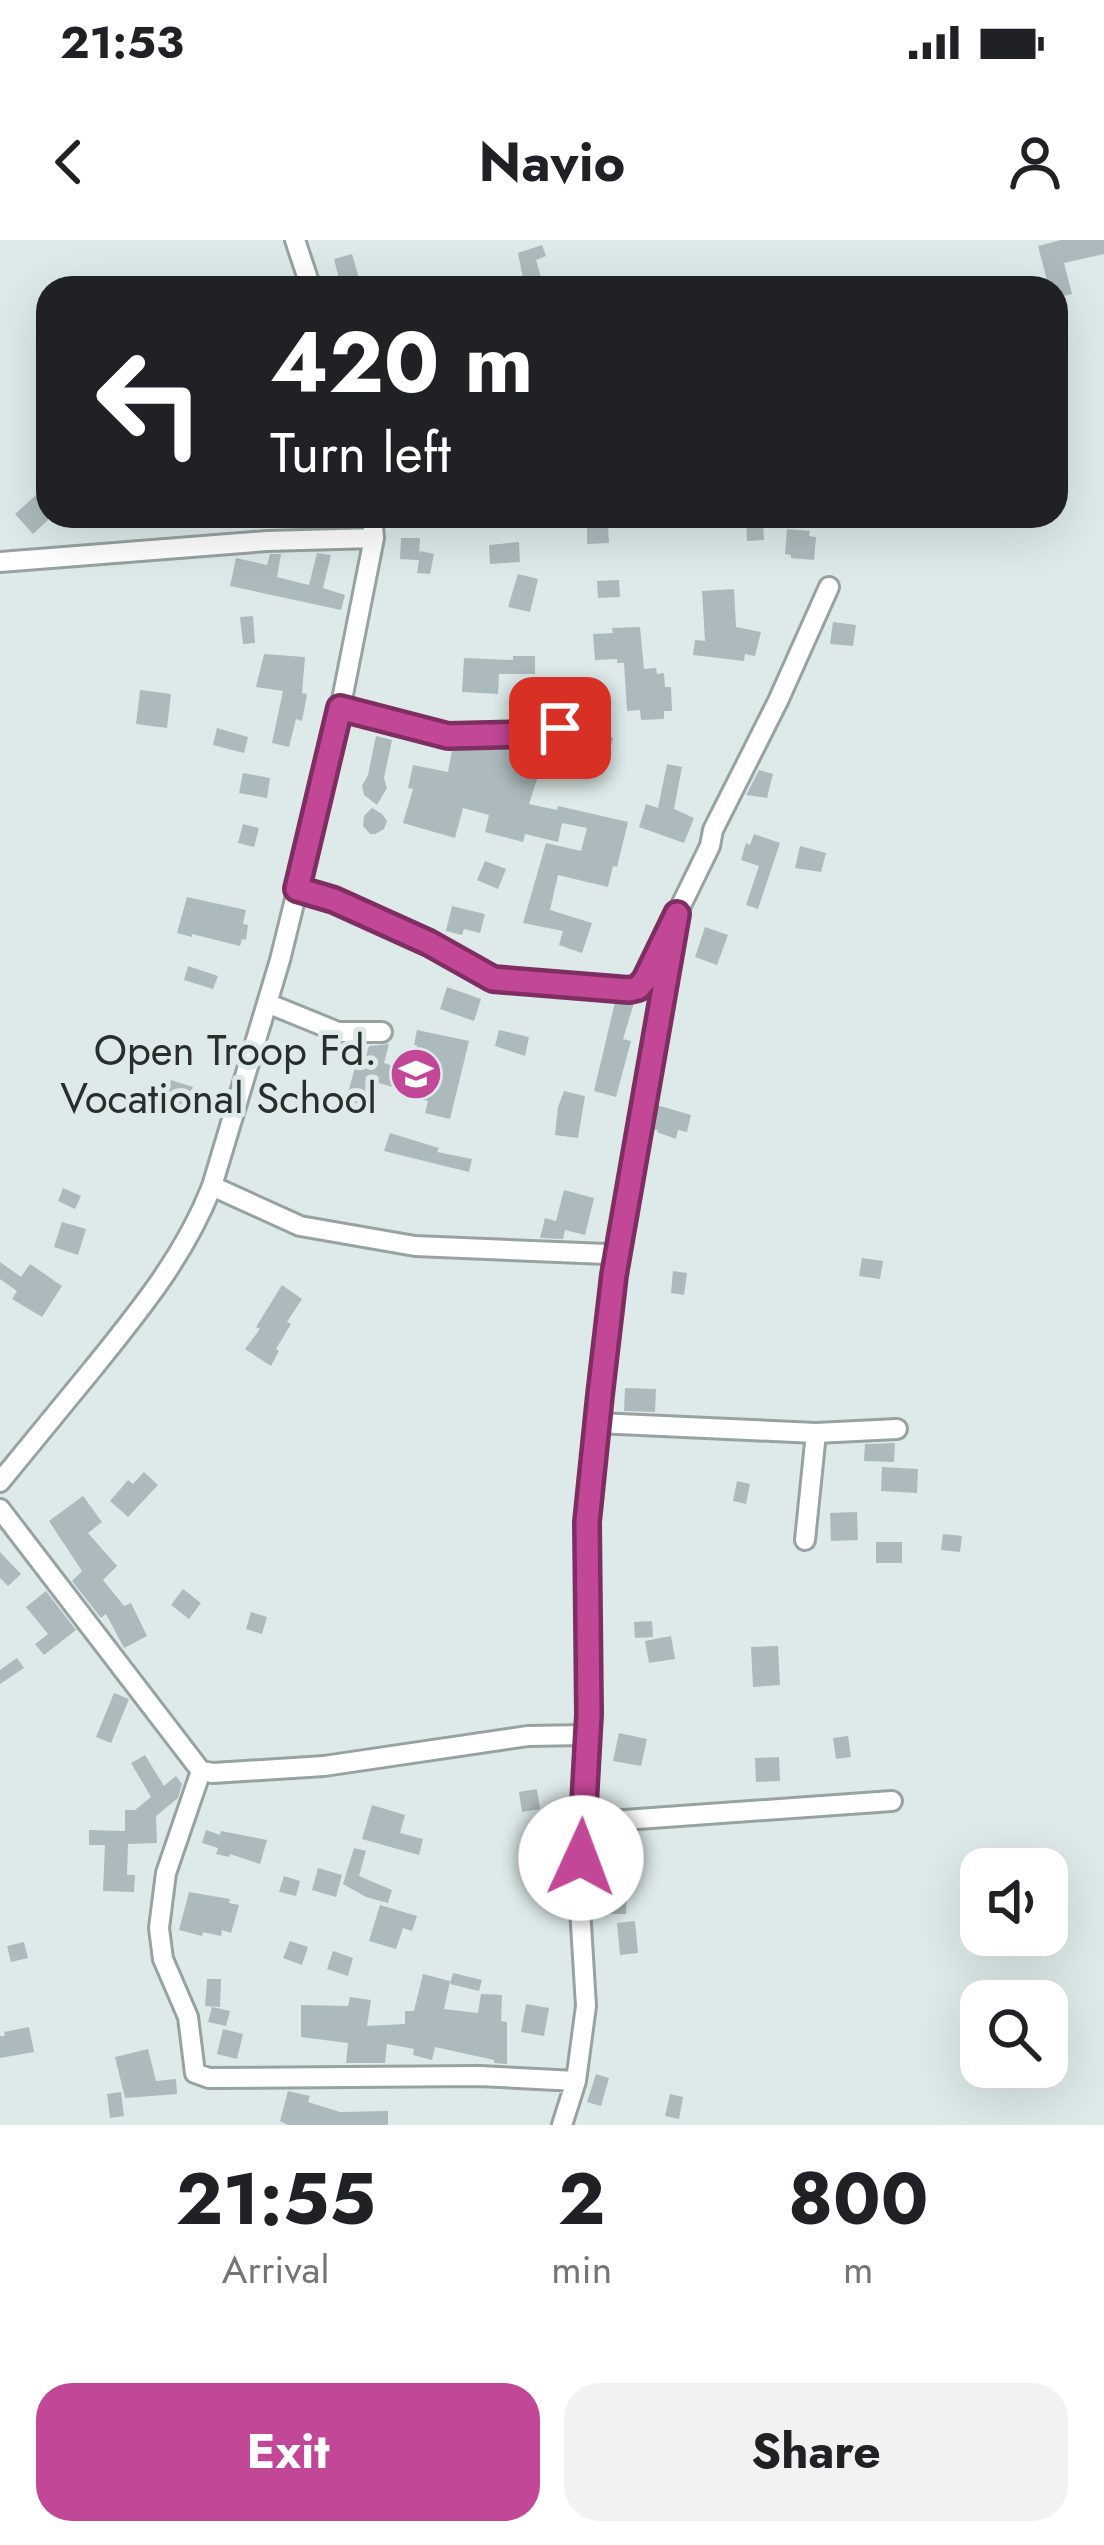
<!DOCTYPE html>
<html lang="en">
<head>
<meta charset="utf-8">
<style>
  :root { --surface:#fff; --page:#f2f2f2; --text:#202124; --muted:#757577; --accent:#c34797 }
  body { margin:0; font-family:Jost,sans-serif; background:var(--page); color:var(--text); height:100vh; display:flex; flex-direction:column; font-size:45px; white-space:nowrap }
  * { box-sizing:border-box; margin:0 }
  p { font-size:39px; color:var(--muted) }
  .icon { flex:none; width:66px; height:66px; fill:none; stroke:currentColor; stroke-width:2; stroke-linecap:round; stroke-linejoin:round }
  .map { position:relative; height:1885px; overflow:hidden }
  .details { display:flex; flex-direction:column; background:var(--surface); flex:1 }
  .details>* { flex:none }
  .top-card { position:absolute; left:36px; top:36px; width:1032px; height:252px; border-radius:36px; box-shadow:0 12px 48px #0002; background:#202124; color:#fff; overflow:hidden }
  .fabs { position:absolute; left:960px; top:1608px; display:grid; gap:24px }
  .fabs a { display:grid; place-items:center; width:108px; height:108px; border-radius:24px; background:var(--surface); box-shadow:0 12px 48px #0002; font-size:60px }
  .pin { position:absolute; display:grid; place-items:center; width:102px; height:102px; color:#fff; margin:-51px; border-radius:24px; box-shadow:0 6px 18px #0006 }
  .me { position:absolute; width:132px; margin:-66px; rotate:2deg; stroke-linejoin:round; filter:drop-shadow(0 0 9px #0008) }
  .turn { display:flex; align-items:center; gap:42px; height:252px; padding:0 36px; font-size:54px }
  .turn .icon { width:156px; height:156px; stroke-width:2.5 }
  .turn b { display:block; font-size:84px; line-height:102px }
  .eta { display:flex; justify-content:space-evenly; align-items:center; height:204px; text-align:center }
  .eta b { font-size:72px; font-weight:700; line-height:84px }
  .action { display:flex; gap:24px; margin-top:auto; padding:24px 36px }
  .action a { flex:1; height:138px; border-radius:36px; background:var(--accent); color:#fff; font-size:48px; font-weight:700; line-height:138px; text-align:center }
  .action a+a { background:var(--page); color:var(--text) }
  .status { display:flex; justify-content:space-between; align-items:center; height:84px; padding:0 60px; background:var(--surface); direction:ltr }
  .status svg { height:33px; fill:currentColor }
  header { display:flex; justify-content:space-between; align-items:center; height:156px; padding:0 36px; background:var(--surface); font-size:54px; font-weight:700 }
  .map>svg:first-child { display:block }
  .building { fill:#adbabd }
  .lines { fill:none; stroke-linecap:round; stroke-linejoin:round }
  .street-casing { stroke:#96a3a1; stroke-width:24 }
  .street { stroke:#fff; stroke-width:18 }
  .route-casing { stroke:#7f2e62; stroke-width:30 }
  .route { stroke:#c34797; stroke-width:21 }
  .labels { text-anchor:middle; stroke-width:10; stroke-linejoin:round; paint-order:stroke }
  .poi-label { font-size:42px; fill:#292e2d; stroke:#ddeae9; text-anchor:end }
</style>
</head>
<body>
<div class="status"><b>21:53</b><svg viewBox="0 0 49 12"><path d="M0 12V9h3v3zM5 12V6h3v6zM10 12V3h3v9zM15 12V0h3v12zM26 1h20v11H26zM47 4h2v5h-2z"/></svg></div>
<header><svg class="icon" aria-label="back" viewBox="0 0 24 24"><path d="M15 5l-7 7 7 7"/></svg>Navio<svg class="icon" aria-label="person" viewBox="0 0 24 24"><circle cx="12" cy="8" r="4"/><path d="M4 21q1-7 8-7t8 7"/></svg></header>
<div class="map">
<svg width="1104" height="1885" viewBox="0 0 1104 1885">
  <rect width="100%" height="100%" fill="#ddeae9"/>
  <path class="building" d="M1061 0H1104V14L1064 23 1072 54 1056 58V48H1049L1038 6Z
    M542 5 546 16 536 20 544 48H525L518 13Z
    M352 14 359 38 340 43 334 19Z
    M36 255 48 267V280L33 294 15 274Z
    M306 276H324L326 286 297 287 295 279Z
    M763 279 764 300 747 301 746 280Z
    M608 286 609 303 587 304V287Z
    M787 289 810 291 809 296 816 297 814 320 791 318V315L785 314Z
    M401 298H420L419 316 420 311 434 314 430 334 417 333 419 320 400 319Z
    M519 302 520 322 490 324 489 305Z
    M317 313 331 315 323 348 345 355 341 370 230 346 236 318 267 325 270 314H281L277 337 309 345Z
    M518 334 538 339 530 372 508 367Z
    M619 340 620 357 598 358 597 341Z
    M734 349 736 387 761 392 755 416 745 414 744 421 693 415 695 400 705 401 702 351Z
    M253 376 255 403 243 404 240 377Z
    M833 382 856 385 853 406 830 404Z
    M640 387 644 429 656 428 657 434 664 433 665 447H671L672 471H664V479L641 480 640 470 627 471 624 423H617V419L595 420 593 394 613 393 612 388Z
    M264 414 305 417 302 453 307 454 302 481 296 479 289 507 272 503 283 451 256 447Z
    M513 416H535V434H499L498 454 462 452 464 418 513 420Z
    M578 437 579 451 556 452 555 438Z
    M140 450 171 454 167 488 136 484Z
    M217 488 248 497 244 513 213 505Z
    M571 493H584L601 500 602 495 613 498 603 534 556 517 564 498Z
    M376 496 392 500 384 538 387 548 377 565 364 555 362 546 368 535Z
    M516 509 554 521 549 533 540 530 529 564 557 570 558 566 628 582 617 627 613 626 608 647 558 635 550 670 592 683 582 713 559 705 563 691 523 683 546 603 581 611 587 588 562 583 558 602 525 594 523 602 485 592 489 575 463 568 455 598 403 583 413 549 408 548 413 525 448 532 452 510Z
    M667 524 682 527 674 569 694 578 684 603 639 587 646 564 658 568Z
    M759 530 773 534 767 558 746 555Z
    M243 533 270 538 267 558 239 553Z
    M372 568 382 574 387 581 384 589 375 594H370L363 586 364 576Z
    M243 584 259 588 254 607 238 603Z
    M754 594 780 603 758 669 746 665 759 626 741 620 746 603 750 605Z
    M800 606 826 613 821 632 795 628Z
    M485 621 506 629 498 649 477 640Z
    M187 657 246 670 243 684 248 685 246 700 242 699 240 706 192 694V697L177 693Z
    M452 666 485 674 480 693 464 689 462 695 446 691Z
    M705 687 728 695 717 725 695 717Z
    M188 726 218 736 213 749 184 740Z
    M447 747 481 759 474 781 440 769Z
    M615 762 634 763 623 799 631 801 616 857 594 851Z
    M417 790 469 801 450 879 425 873 428 861 405 855 406 851 379 843 372 868 346 860 359 813 366 815 369 806 389 804 384 823 411 832 417 805H414Z
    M499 790 529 797 525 816 495 806Z
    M171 840 193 847 187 866 166 859Z
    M564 851 585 856 578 898 555 895 558 867Z
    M657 865 691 875 687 892 678 890 676 899 657 892 658 890 653 889Z
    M390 893 439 908 437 912 472 919 469 932 384 911Z
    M63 948 81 956 75 969 58 961Z
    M564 950 594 958 585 995 565 990 563 999 540 998 545 978 556 981Z
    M62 982 86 989 78 1015 54 1007Z
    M862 1018 883 1021 880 1039 859 1036Z
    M0 1022 21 1037 30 1024 62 1046 42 1077 12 1059 17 1051 0 1039Z
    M673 1031 687 1033 684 1055 671 1053Z
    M282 1045 302 1059 287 1082 291 1084 276 1109 279 1111 271 1126 245 1109 260 1089 256 1087Z
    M625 1148 656 1149 655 1172 624 1171Z
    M895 1203 894 1222 864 1221 865 1204Z
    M882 1227 918 1229 917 1253 881 1251Z
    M144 1232 158 1245 128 1277 110 1261 128 1240 133 1244Z
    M737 1241 750 1244 746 1264 733 1261Z
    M83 1256 102 1282 88 1293 117 1326 103 1340 124 1366 131 1363 147 1396 124 1408 106 1374 101 1378 72 1341 82 1331 49 1281Z
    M857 1272 858 1300 831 1301 830 1273Z
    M943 1294 962 1296 960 1312 941 1310Z
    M876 1302H902V1323H876Z
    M0 1312 21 1334 8 1346 0 1338Z
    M183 1349 201 1363 189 1379 171 1365Z
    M46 1351 76 1390 44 1415 35 1404 48 1394 26 1367Z
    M251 1372 267 1377 262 1394 246 1389Z
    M652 1381 653 1397 635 1398 634 1382Z
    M671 1396 675 1419 649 1423 645 1401Z
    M778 1406 780 1445 753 1447 751 1407Z
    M17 1418 24 1428 0 1444V1430Z
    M114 1453 129 1459 111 1503 96 1497Z
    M619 1493 647 1499 641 1526 613 1521Z
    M848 1496 851 1517 836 1519 833 1498Z
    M145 1515 164 1546 176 1536 182 1544 178 1558 156 1576 157 1603 128 1604 127 1635H135L134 1652 103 1651 105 1605H89V1590L125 1591V1570H135L151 1557 131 1523Z
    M779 1517 780 1541 756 1542 755 1518Z
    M537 1549 540 1569 522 1572 519 1552Z
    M372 1565 405 1575 400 1593 423 1599 419 1615 362 1599Z
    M206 1590 220 1595 221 1591 267 1600 260 1624 230 1614 229 1617 216 1614 218 1608 202 1603Z
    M354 1608 366 1611 359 1636 392 1650 388 1663 366 1657 343 1644Z
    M318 1628 342 1635 336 1657 312 1650Z
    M284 1636 300 1641 296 1656 279 1652Z
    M609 1645 627 1646 626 1674H608Z
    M189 1652 230 1659 229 1663 239 1665 231 1693 222 1690 221 1696 203 1692 202 1696 179 1690Z
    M380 1665 417 1676 412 1691 403 1688 396 1709 369 1701Z
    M635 1681 638 1713 620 1715 617 1683Z
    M290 1701 308 1707 302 1725 283 1718Z
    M24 1702 28 1718 11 1722 7 1706Z
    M333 1711 353 1718 348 1736 327 1729Z
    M453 1733 482 1740 479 1751 450 1744Z
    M423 1734 450 1741 444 1769 478 1773 481 1754 502 1755 501 1781 507 1782V1824L494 1823V1820L435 1807 432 1820 413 1815 414 1809 387 1804 385 1823H346L348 1803 301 1797V1765L348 1766 350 1757 371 1760 367 1786 405 1784V1771H414Z
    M207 1739H221L220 1767 205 1766Z
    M526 1764 549 1768 544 1796 521 1792Z
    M212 1767 230 1771 226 1786 208 1782Z
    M29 1787 34 1812 0 1818V1796H5L4 1792Z
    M223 1789 243 1794 237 1819 217 1814Z
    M148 1809 156 1841 176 1839 177 1854 125 1858 115 1817Z
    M596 1834 609 1838 601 1866 587 1862Z
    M288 1851 310 1856 308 1862 340 1872 388 1871V1885H288L280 1881Z
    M121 1852 124 1876 110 1878 107 1854Z
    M670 1854 683 1857 679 1879 665 1876Z"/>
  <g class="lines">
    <g class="street-casing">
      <path id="street" d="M295 0 311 48
        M0 322 267 301 374 298
        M340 468C375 477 413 492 449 496 475 498 550 498 567 480L596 479
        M297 649 335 660 429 702 493 739 629 750 638 748 645 739 710 606 713 590 778 461 829 347
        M267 763 338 792H382
        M212 946 300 986 415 1006 606 1014
        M597 1183 816 1193 805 1300
        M816 1193 897 1189
        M0 1242C32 1203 63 1165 95 1126 141 1069 185 1015 212 946L280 720 333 505 374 298 372 276
        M0 1269 201 1531 213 1533 324 1526 528 1496 586 1495
        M201 1531 166 1633 159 1688 163 1719 188 1777 195 1833 209 1838 479 1836 576 1841
        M582 1583 892 1561
        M562 1885 576 1841 586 1766 579 1652 589 1474 588 1282 597 1183 614 1035 677 674"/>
    </g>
    <use href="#street" class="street"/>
  </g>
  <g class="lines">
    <g class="route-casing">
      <path id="route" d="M560 488 537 494 448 496 340 468 297 649 334 660 429 703 493 739 629 750 638 748 645 740 677 674 614 1035 600 1155 587 1282 589 1474 581 1618"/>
    </g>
    <use href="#route" class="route"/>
  </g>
  <defs>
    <g id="school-disc" transform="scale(2.7)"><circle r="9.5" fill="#c34797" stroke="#ddeae9"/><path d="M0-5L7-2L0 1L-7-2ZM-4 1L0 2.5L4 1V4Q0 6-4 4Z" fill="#fff"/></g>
  </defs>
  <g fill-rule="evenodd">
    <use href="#school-disc" x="416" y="834"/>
  </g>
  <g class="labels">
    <g class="poi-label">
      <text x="377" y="825">Open Troop Fd.<tspan x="377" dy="48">Vocational School</tspan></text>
    </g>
  </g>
</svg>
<div class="fabs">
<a><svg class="icon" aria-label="sound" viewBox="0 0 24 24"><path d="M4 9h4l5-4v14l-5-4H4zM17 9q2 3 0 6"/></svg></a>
<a><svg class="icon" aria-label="search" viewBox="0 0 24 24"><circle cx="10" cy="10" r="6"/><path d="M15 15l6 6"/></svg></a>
</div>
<div class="pin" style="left:560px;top:488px;background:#d93025"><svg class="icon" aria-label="arrive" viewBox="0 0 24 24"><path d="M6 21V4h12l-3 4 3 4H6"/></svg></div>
<svg class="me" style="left:581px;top:1618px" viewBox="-20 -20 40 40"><circle r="19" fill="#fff"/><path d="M0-13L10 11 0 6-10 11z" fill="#c34797"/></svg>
<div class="top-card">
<div class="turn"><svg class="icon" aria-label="left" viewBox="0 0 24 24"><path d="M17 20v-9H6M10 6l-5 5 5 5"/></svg><div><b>420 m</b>Turn left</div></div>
</div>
</div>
<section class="details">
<div class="eta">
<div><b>21:55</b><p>Arrival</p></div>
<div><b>2</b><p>min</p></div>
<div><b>800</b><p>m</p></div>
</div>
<div class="action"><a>Exit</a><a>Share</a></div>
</section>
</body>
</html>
